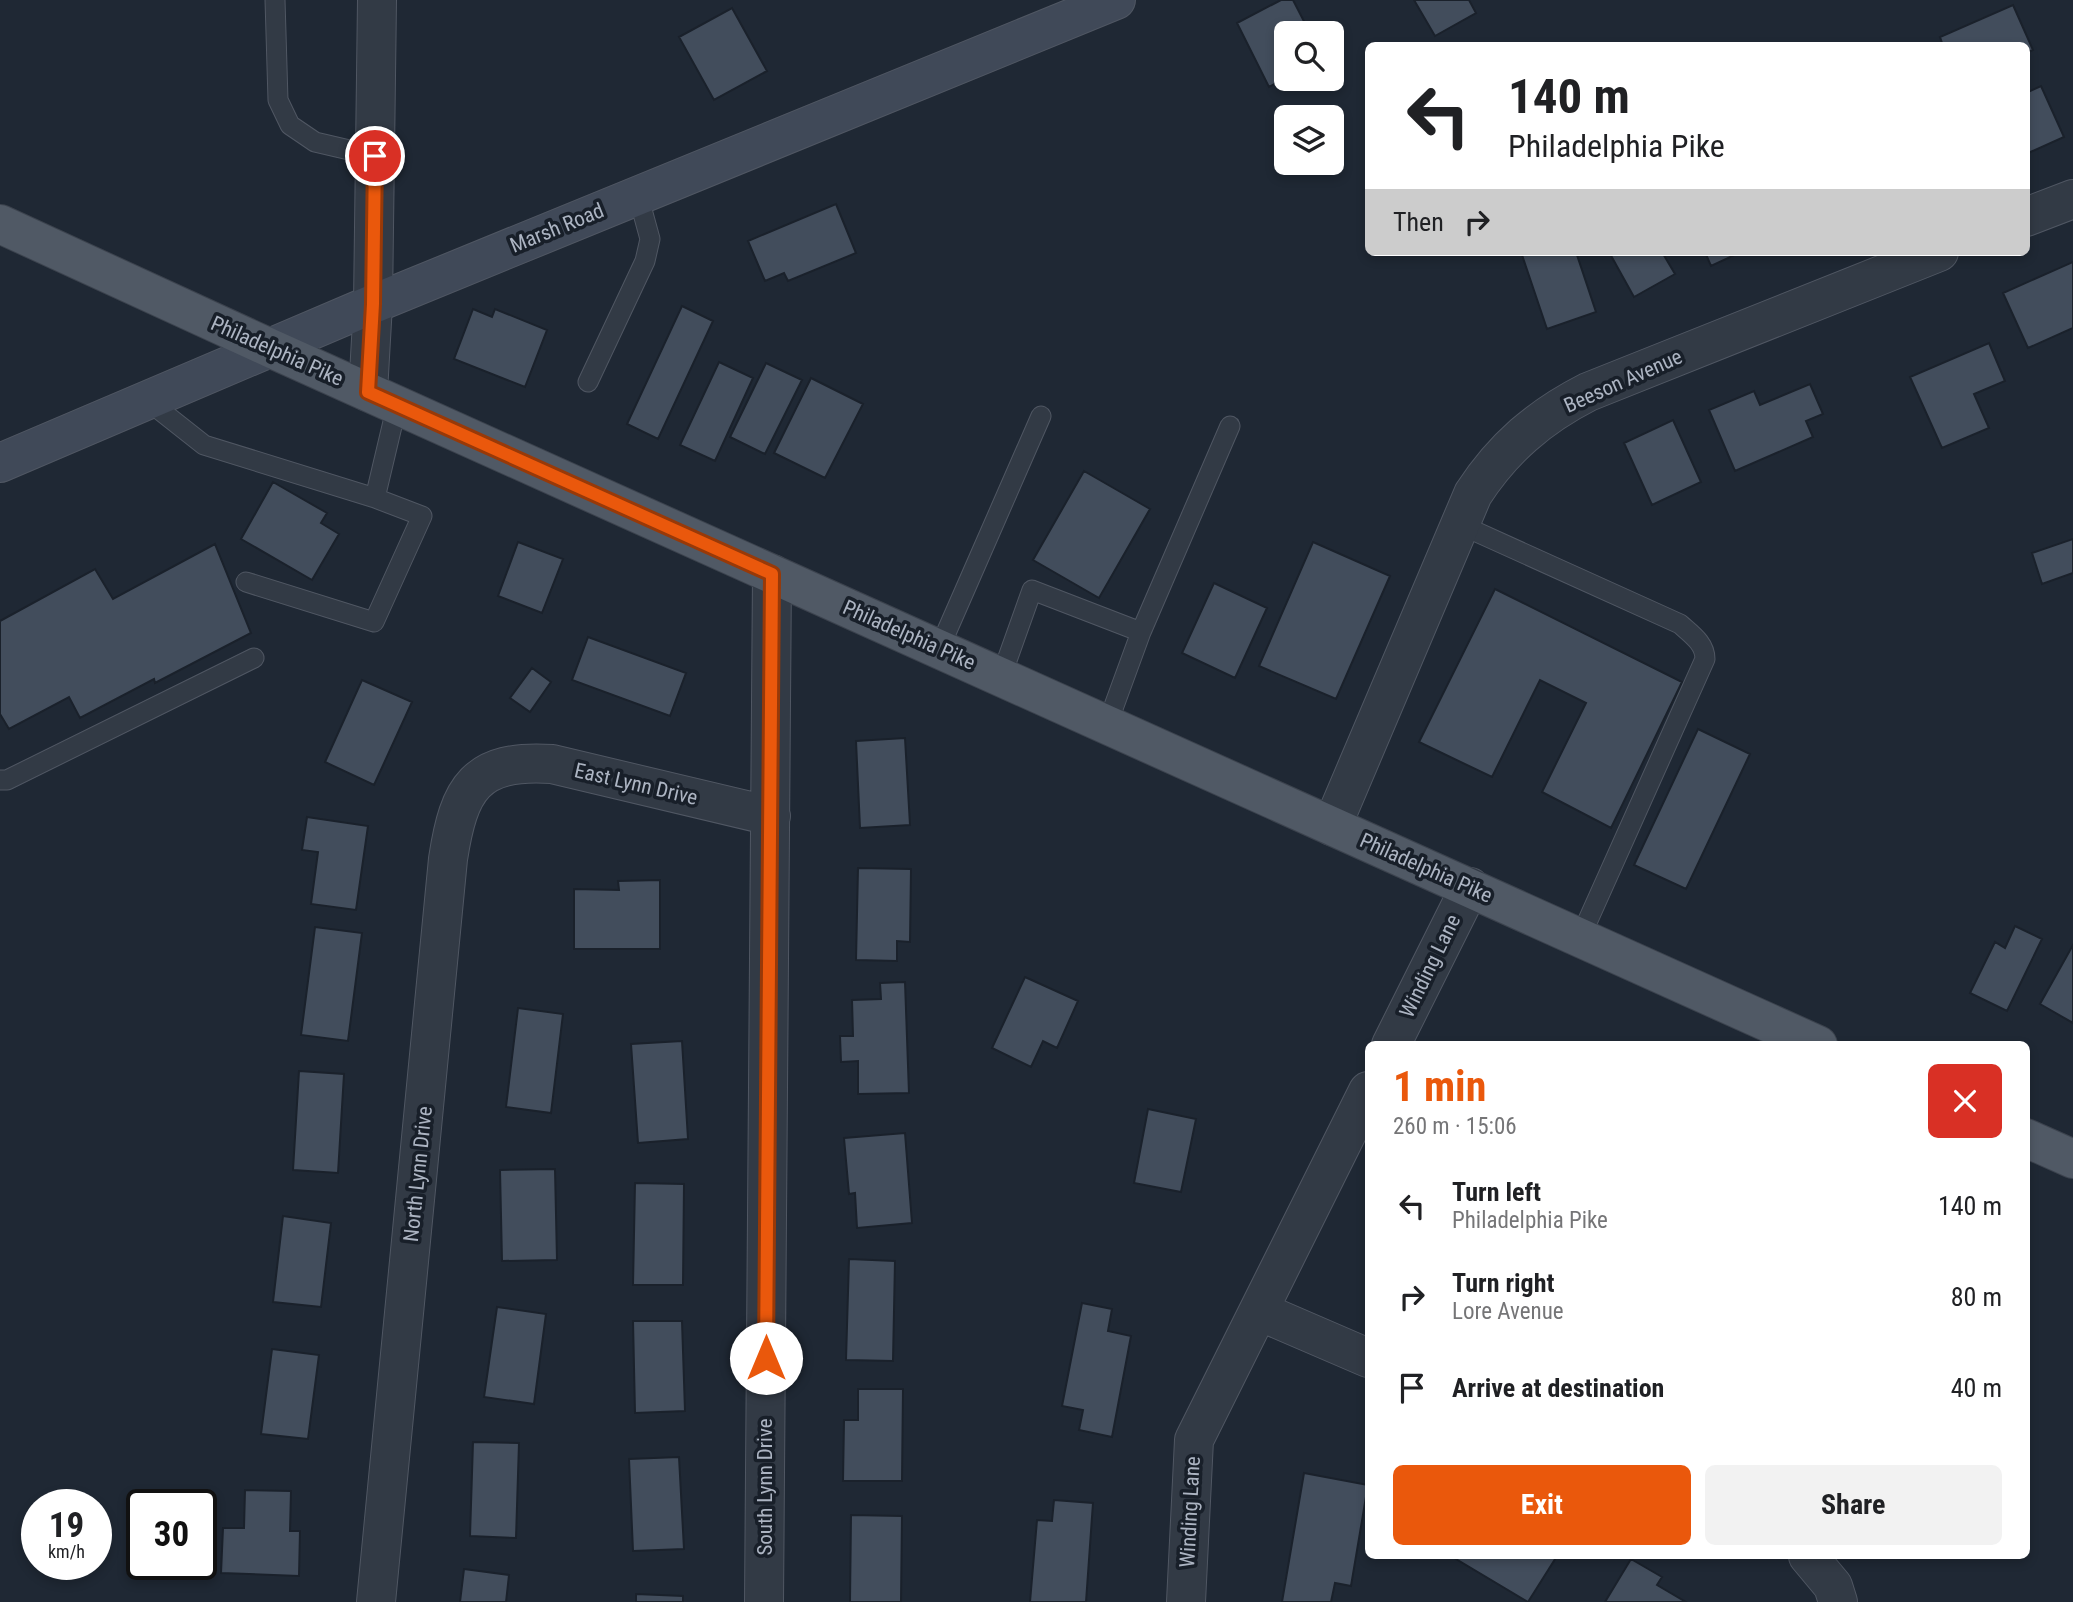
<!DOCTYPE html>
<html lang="en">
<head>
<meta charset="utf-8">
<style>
  :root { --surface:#fff; --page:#f2f2f2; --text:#202124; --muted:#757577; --accent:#ea580c }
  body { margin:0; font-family:"Roboto Condensed",sans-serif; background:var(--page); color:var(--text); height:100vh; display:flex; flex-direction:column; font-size:26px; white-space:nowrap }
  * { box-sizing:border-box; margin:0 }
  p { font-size:23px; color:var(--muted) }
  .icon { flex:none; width:38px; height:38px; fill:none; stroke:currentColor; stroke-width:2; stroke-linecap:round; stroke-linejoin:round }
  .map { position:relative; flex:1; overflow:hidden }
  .drawer { position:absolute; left:1365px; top:1041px; width:665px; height:518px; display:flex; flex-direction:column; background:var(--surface); border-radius:10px; box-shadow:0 4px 10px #0003 }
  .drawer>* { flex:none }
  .hud { position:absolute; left:1365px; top:42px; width:665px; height:214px; border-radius:10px; box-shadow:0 4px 10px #0003; background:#fff; color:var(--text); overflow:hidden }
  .tools { position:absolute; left:1274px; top:21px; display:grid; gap:14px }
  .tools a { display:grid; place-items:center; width:70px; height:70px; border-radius:10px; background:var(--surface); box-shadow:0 4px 10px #0003; font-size:35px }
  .speed { position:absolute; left:21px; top:1489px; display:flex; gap:14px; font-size:35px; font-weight:700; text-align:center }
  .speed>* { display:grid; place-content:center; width:91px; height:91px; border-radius:50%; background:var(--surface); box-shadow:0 4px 10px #0003; line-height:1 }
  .speed small { font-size:18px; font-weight:400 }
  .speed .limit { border:4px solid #111; border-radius:10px; background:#fff; color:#111 }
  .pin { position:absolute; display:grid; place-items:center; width:60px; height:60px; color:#fff; margin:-30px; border:4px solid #fff; border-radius:50%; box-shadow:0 2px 7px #0007 }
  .me { position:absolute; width:77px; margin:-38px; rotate:0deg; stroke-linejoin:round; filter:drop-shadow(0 0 5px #0008) }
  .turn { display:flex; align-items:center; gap:24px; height:147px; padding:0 28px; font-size:32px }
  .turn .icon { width:91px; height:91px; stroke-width:2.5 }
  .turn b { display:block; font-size:49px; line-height:60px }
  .then { display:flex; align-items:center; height:66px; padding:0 28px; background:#0003; gap:14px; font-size:26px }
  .round { display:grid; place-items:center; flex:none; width:74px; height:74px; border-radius:10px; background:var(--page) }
  .summary { display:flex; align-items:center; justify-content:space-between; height:119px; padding:0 28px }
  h1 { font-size:42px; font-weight:700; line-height:52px; color:var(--accent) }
  .primary-button { display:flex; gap:14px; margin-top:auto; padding:14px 28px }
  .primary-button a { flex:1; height:80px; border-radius:10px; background:var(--accent); color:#fff; font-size:28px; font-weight:700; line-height:80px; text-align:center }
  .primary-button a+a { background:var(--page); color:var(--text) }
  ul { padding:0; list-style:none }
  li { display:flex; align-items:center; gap:21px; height:91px; padding:0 28px }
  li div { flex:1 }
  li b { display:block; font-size:26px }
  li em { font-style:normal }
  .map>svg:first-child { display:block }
  .building { fill:#424d5c; stroke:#1a212b; stroke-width:2 }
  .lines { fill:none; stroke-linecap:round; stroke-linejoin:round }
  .service-casing { stroke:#505763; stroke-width:21 }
  .minor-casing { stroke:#505763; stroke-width:40 }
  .secondary-casing { stroke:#505763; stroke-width:40 }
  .primary-casing { stroke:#3c434e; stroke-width:40 }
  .service { stroke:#323a45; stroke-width:19 }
  .minor { stroke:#323a45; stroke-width:38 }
  .secondary { stroke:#404958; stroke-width:38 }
  .primary { stroke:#505965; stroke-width:38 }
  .route-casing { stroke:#983908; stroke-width:18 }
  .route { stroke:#ea580c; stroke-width:12 }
  .labels { text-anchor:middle; stroke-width:7; stroke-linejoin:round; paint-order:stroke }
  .street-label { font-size:21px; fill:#acb4c2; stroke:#181f29 }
</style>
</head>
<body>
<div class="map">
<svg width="2073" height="1602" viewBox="0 0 2073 1602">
  <rect width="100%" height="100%" fill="#1f2834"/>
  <path class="building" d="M1281 0H1293L1310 33H1286V78L1269 87 1237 23Z
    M1414 0H1469L1476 13 1435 36Z
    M2013 5 2033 50 2026 53V46H1943L1940 37Z
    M732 8 767 71 714 100 679 37Z
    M2041 86 2064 137 2026 154V93Z
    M836 204 856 253 788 281 784 273 765 281 748 241Z
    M1521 252H1576L1596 312 1547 329Z
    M1609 252H1662L1675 274 1634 297Z
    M1705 252H1741L1711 266Z
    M2073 262V328L2028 348 2003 293Z
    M682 306 713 321 658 439 627 424Z
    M473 309 492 317 495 309 547 330 525 387 454 359Z
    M1989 343 2005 381 1974 394 1989 428 1942 448 1910 377Z
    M719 362 753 378 715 461 680 445Z
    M766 363 802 380 765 454 730 437Z
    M811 378 863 404 825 478 774 453Z
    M1810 384 1823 414 1806 421 1813 437 1735 471 1709 410 1754 391 1760 405Z
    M1673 420 1701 482 1652 505 1624 443Z
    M1084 471 1150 509 1099 598 1033 560Z
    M273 482 327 513 321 523 339 534 312 580 241 539Z
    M2073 539V573L2042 584 2032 553Z
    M518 542 563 559 542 613 498 596Z
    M1313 542 1390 576 1336 699 1259 666Z
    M215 544 251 633 155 683 154 679 80 718 69 697 9 729 0 714V621L95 569 113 599Z
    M1214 583 1267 608 1235 678 1182 653Z
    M1495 589 1682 682 1611 828 1542 792 1586 703 1540 680 1492 777 1419 742Z
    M588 637 686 673 670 716 572 680Z
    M532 668 551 682 530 712 510 698Z
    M362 680 412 702 374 785 325 762Z
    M1698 729 1750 754 1686 889 1634 865Z
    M905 738 910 825 860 828 856 741Z
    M307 817 368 826 356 910 311 904 318 852 302 850Z
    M858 868 911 869 910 942 897 941V961L856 960Z
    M660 880V949H574V889L619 890 618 881Z
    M2015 926 2042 939 2007 1011 1970 993 1995 942 2005 948Z
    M315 927 362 933 348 1041 301 1035Z
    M2073 945V1023L2040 1004Z
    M1025 977 1078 1001 1057 1048 1043 1041 1031 1067 992 1048Z
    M905 982 909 1093 858 1094V1061L841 1062 840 1036H853L852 1000 881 999 880 983Z
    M518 1008 563 1014 551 1113 506 1107Z
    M682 1041 688 1139 638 1143 631 1044Z
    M299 1071 344 1074 338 1173 293 1170Z
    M1148 1109 1196 1119 1181 1192 1134 1183Z
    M905 1133 912 1223 857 1228 855 1193 849 1194 844 1138Z
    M555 1169 557 1260 502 1261 500 1170Z
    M635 1183 684 1184 683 1285H633Z
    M283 1216 331 1223 321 1307 273 1302Z
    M849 1259 895 1261 893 1361 846 1360Z
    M1082 1303 1112 1309 1108 1331 1131 1336 1112 1437 1079 1430 1083 1410 1062 1406Z
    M497 1307 546 1314 534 1404 484 1397Z
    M633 1321H682L685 1411 635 1413Z
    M272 1349 319 1355 308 1439 261 1434Z
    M858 1389H903L902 1481H843L844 1420H858Z
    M473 1442 519 1443 516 1538 470 1536Z
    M679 1457 684 1549 633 1551 629 1459Z
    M1304 1473 1368 1485 1351 1586 1335 1583 1331 1602H1282Z
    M245 1490 291 1491 290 1531H300L299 1576 221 1573 223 1528H244Z
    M1054 1500 1093 1503 1086 1602H1030L1037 1520 1052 1521Z
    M851 1515 902 1516 901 1602H850Z
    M1451 1556H1557L1528 1602Z
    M1631 1559 1662 1577 1657 1585 1686 1602H1605Z
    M464 1569 509 1575 506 1602H460Z
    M636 1594 683 1596V1602H636Z"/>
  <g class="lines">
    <g class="service-casing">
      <path id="service" d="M275 0 278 100 290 125 315 142 375 156
        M588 382 645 261 650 239 638 195
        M147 400 204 445 375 498
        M1459 524 1680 624C1691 634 1705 643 1705 659L1580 938
        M246 582 374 622 422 516 375 498 397 405
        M1141 632 1230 426
        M939 649 1041 416
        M1001 677 1032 590 1141 632 1107 725
        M0 780H7L254 658"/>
    </g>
    <g class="minor-casing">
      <path id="minor" d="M2026 217 2073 199
        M368 392 373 304 377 0
        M1332 826 1473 494C1503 448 1539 417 1588 392L1939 252
        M1391 1045 1470 887
        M1259 1311 1368 1358
        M1808 1556 1833 1586 1838 1602
        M376 1602 448 859C459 788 475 759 552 764L771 816
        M764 1602 772 574
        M1186 1602 1194 1440 1368 1091"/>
    </g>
    <g class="secondary-casing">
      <path id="secondary" d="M0 463 373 304 1116 0"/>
    </g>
    <g class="primary-casing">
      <path id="primary" d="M0 224 270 348 1818 1045
        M2026 1138 2073 1159"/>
    </g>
    <use href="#service" class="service"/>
    <use href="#minor" class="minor"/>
    <use href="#secondary" class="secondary"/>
    <use href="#primary" class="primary"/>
  </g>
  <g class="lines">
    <g class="route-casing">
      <path id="route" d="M375 156 373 304 368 392 772 574 766 1358"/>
    </g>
    <use href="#route" class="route"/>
  </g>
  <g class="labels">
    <g class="street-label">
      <text transform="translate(557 228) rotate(-22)" y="7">Marsh Road</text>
      <text transform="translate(277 351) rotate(24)" y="7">Philadelphia Pike</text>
      <text transform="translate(1623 381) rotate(-24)" y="7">Beeson Avenue</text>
      <text transform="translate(909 635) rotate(24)" y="7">Philadelphia Pike</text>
      <text transform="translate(636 784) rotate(13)" y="7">East Lynn Drive</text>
      <text transform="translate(1426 868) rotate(24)" y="7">Philadelphia Pike</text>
      <text transform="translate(1430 966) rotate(-64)" y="7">Winding Lane</text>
      <text transform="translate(418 1174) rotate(-84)" y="7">North Lynn Drive</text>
      <text transform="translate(765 1487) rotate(-90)" y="7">South Lynn Drive</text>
      <text transform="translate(1190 1512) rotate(-87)" y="7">Winding Lane</text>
    </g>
  </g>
</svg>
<div class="tools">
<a><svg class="icon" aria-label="search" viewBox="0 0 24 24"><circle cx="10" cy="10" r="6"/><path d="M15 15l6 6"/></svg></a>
<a><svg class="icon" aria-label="layers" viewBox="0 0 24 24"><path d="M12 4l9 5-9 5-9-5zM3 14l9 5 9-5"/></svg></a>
</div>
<div class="speed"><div>19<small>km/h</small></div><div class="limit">30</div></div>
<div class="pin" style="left:375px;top:156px;background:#d93025"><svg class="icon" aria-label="arrive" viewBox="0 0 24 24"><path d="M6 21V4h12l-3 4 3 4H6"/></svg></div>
<svg class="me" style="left:766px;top:1358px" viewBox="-20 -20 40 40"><circle r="19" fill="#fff"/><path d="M0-13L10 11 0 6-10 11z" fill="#ea580c"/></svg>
<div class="hud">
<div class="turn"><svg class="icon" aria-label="left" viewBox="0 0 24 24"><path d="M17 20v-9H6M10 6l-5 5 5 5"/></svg><div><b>140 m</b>Philadelphia Pike</div></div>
<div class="then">Then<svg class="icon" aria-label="right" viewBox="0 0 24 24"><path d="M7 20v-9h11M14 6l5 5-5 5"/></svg></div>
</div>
<section class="drawer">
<div class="summary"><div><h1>1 min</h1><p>260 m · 15:06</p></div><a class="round" style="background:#d93025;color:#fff"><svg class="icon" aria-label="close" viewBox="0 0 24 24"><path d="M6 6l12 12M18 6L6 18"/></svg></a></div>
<ul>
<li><svg class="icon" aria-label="left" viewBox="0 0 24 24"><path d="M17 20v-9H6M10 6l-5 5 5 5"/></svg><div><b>Turn left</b><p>Philadelphia Pike</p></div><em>140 m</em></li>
<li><svg class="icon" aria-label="right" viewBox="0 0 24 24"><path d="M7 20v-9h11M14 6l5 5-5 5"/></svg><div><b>Turn right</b><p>Lore Avenue</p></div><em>80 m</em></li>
<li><svg class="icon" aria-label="arrive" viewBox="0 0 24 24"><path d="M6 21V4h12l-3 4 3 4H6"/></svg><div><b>Arrive at destination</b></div><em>40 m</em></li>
</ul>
<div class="primary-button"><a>Exit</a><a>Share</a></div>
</section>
</div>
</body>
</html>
